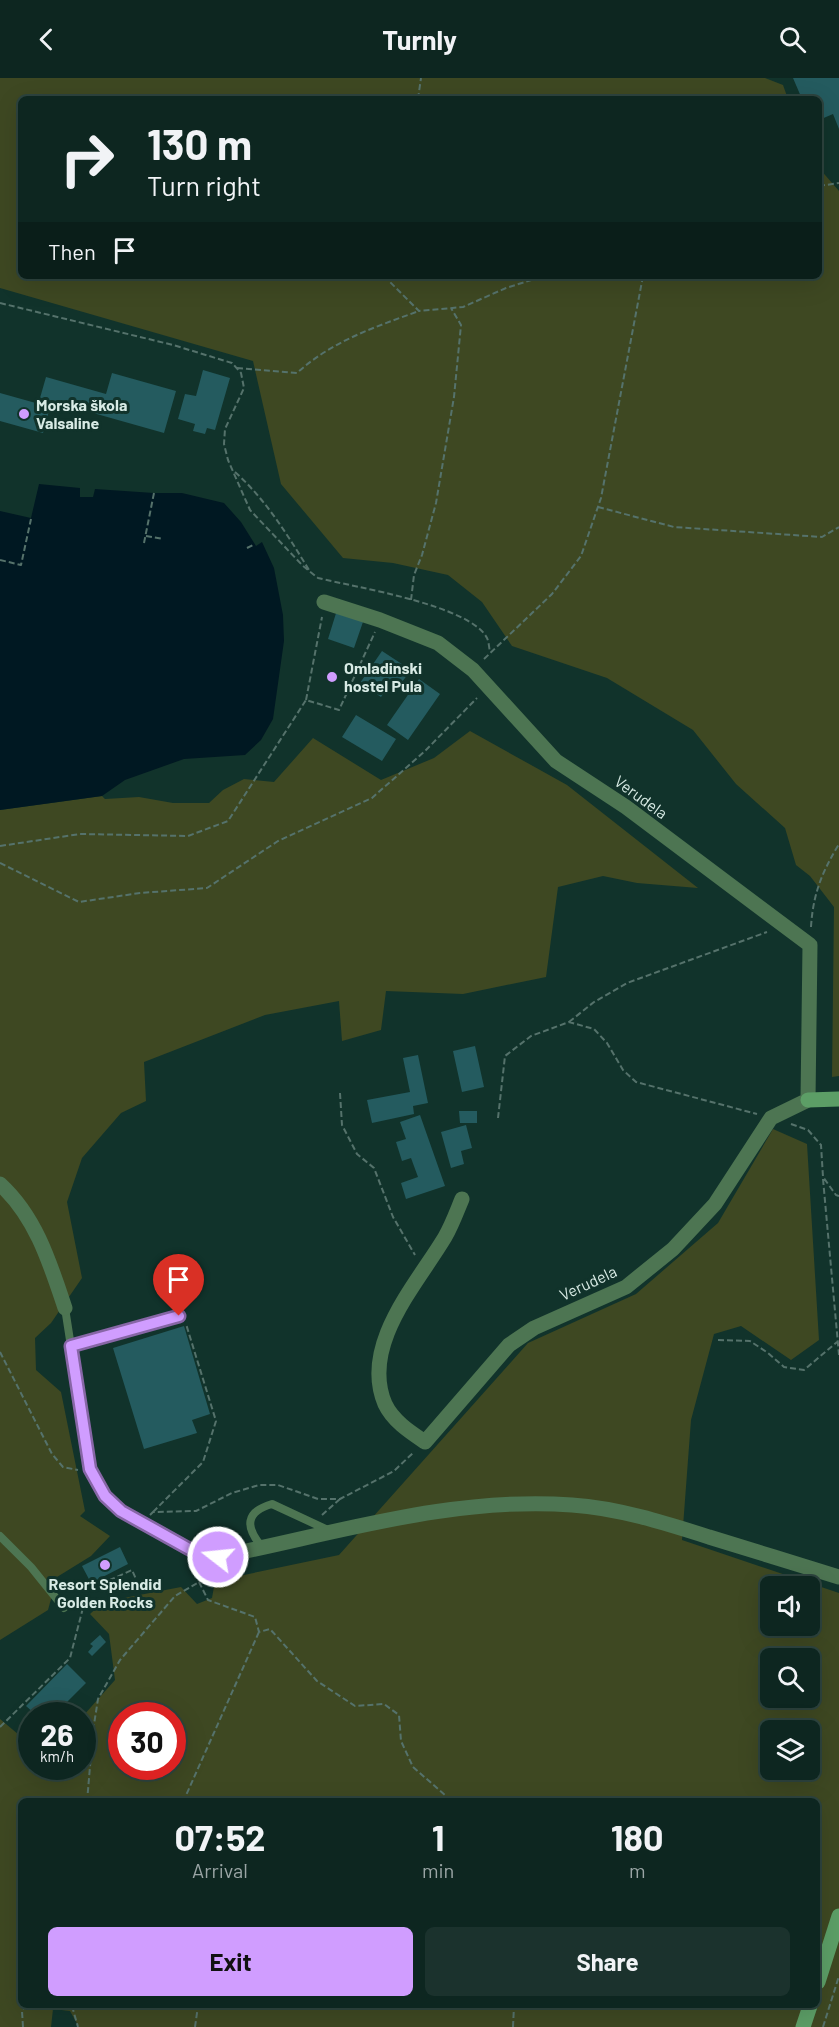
<!DOCTYPE html>
<html lang="en">
<head>
<meta charset="utf-8">
<style>
  :root { --surface:#0d2620; --page:#1b322d; --text:#f1f3f6; --muted:#9aa5a5; --line:#2d433e; --accent:#d09dff }
  body { margin:0; font-family:Barlow,sans-serif; background:var(--page); color:var(--text); height:100vh; display:flex; flex-direction:column; font-size:22px; white-space:nowrap }
  * { box-sizing:border-box; margin:0 }
  p { font-size:20px; color:var(--muted) }
  .icon { flex:none; width:33px; height:33px; fill:none; stroke:currentColor; stroke-width:2; stroke-linecap:round; stroke-linejoin:round }
  .map { position:relative; flex:1; overflow:hidden }
  .panel { position:absolute; left:18px; top:1720px; width:802px; height:210px; display:flex; flex-direction:column; background:var(--surface); border-radius:9px; box-shadow:0 6px 24px #0002,0 0 0 2px var(--line) }
  .panel>* { flex:none }
  .banner { position:absolute; left:18px; top:18px; width:804px; height:183px; border-radius:9px; box-shadow:0 6px 24px #0002,0 0 0 2px var(--line); background:#0d2620; color:var(--text); overflow:hidden }
  .fabs { position:absolute; left:760px; top:1498px; display:grid; gap:12px }
  .fabs a { display:grid; place-items:center; width:60px; height:60px; border-radius:9px; background:var(--surface); box-shadow:0 6px 24px #0002,0 0 0 2px var(--line); font-size:30px }
  .speed { position:absolute; left:18px; top:1624px; display:flex; gap:12px; font-size:30px; font-weight:700; text-align:center }
  .speed>* { display:grid; place-content:center; width:78px; height:78px; border-radius:50%; background:var(--surface); box-shadow:0 6px 24px #0002,0 0 0 2px var(--line); line-height:1 }
  .speed small { font-size:15px; font-weight:400 }
  .speed .limit { border:9px solid #d22; background:#fff; color:#111 }
  .pin { position:absolute; display:grid; place-items:center; width:51px; height:51px; color:#fff; margin:-62px -26px; border-radius:50% 50% 50% 0; rotate:-45deg; box-shadow:0 0 6px #0007 }
  .pin .icon { rotate:45deg }
  .me { position:absolute; width:66px; margin:-33px; rotate:286deg; stroke-linejoin:round; filter:drop-shadow(0 0 4px #0008) }
  .turn { display:flex; align-items:center; gap:21px; height:126px; padding:0 30px; font-size:27px }
  .turn .icon { width:78px; height:78px; stroke-width:2.5 }
  .turn b { display:block; font-size:42px; line-height:51px }
  .then { display:flex; align-items:center; height:57px; padding:0 30px; background:#0003; gap:12px; font-size:22px }
  .eta { display:flex; justify-content:space-evenly; align-items:center; height:102px; text-align:center }
  .eta b { font-size:36px; font-weight:700; line-height:42px }
  .action { display:flex; gap:12px; margin-top:auto; padding:12px 30px }
  .action a { flex:1; height:69px; border-radius:9px; background:var(--accent); color:#111; font-size:24px; font-weight:700; line-height:69px; text-align:center }
  .action a+a { background:var(--page); color:var(--text) }
  header { display:flex; justify-content:space-between; align-items:center; height:78px; padding:0 30px; background:var(--surface); font-size:27px; font-weight:700 }
  .map>svg:first-child { display:block }
  .green { fill:#3e4822; fill-rule:evenodd }
  .water { fill:#001822 }
  .building { fill:#245b5f }
  .lines { fill:none; stroke-linecap:round; stroke-linejoin:round }
  .path { stroke:#55726b; stroke-width:2; stroke-dasharray:6 3; stroke-linecap:butt }
  .lane { stroke:#4d7552; stroke-width:8 }
  .street { stroke:#4d7552; stroke-width:15 }
  .secondary { stroke:#5c9e66; stroke-width:15 }
  .route-casing { stroke:#8766a6; stroke-width:15 }
  .route { stroke:#d09dff; stroke-width:10 }
  .poi-dot { fill:#d09dff; stroke:#11332b; stroke-width:2 }
  .labels { text-anchor:middle; stroke-width:6; stroke-linejoin:round; paint-order:stroke }
  .poi-label { font-size:16px; font-weight:bold; fill:#d8ebe5; stroke:#11332b; text-anchor:start }
  .street-label { font-size:16px; fill:#d8ebe5; stroke:#11332b }
</style>
</head>
<body>
<header><svg class="icon" aria-label="back" viewBox="0 0 24 24"><path d="M15 5l-7 7 7 7"/></svg>Turnly<svg class="icon" aria-label="search" viewBox="0 0 24 24"><circle cx="10" cy="10" r="6"/><path d="M15 15l6 6"/></svg></header>
<div class="map">
<svg width="839" height="1949" viewBox="0 0 839 1949">
  <rect width="100%" height="100%" fill="#11332b"/>
  <path class="green" d="M0 0H765L783 7 788 21H21V198H819V90L839 113V998L832 999 834 829 810 798 796 787 785 750 736 706 693 652 607 600 512 568 482 524 448 497 393 485 343 480 281 406 253 283 0 210Z
    M470 653 567 707 698 810 637 805 603 798 558 809 546 899 463 916 386 913 381 952 342 963 339 923 265 937 144 984 146 1023 121 1035 82 1080 67 1124 82 1200 51 1245 35 1260 36 1292 61 1314 85 1433 80 1438 110 1458 91 1478 57 1499 48 1532 0 1562V732L102 718 105 721 139 719 173 725H209L223 712 244 701 274 704 313 660 381 702 434 680Z
    M773 1051 807 1066 819 1262 791 1282 741 1248 714 1256 691 1342 682 1462 839 1515V1949H79L70 1933 53 1931 51 1949H0V1641L31 1667 32 1689H82L83 1638 115 1602 109 1556 90 1536 103 1524 181 1509 197 1526 212 1520 215 1503 339 1477 528 1265 636 1216 718 1145ZM771 1509H810V1548H771ZM771 1581H810V1620H771ZM122 1638H172V1689H122ZM771 1653H810V1692H771ZM21 1724H818V1928H21Z"/>
  <path class="water" d="M39 406 80 410V419H93L95 411 154 415H182L224 425 241 444 256 468 262 464 274 490 283 537 284 563 273 641 261 662 245 677 184 681 125 702 102 718 0 732V433L31 440Z"/>
  <path class="building" d="M793 0H839V51L833 36 819 42V21H802Z
    M203 292 230 300 215 352 207 350 205 356 193 353 195 346 178 341 185 316 196 318Z
    M112 295 176 313 164 355 40 320 46 299 106 316Z
    M0 315 50 329 43 355 0 343Z
    M337 532 364 541 354 570 328 561Z
    M382 573 411 592 399 608 392 603 381 619 360 605Z
    M419 601 440 616 408 662 387 647Z
    M356 637 396 661 382 683 342 659Z
    M475 968 484 1009 462 1014 453 973Z
    M418 977 428 1025 413 1028 414 1036 372 1045 367 1022 410 1014 403 980Z
    M459 1033H477V1045H460Z
    M420 1037 445 1108 406 1121 401 1105 418 1099 411 1080 402 1083 396 1064 406 1061 400 1044Z
    M466 1047 472 1070 461 1073 464 1086 451 1090 441 1054Z
    M184 1248 210 1336 192 1342 197 1355 144 1371 113 1270Z
    M120 1469 128 1486 91 1505 82 1488Z
    M100 1557 106 1564 92 1578 88 1574 93 1568 90 1566Z
    M67 1586 86 1605 53 1638H32V1652L24 1645 34 1635 26 1628Z"/>
  <g class="lines">
    <path class="path" d="M418 21 421 0
      M819 108 839 105
      M384 198 419 233 463 229 506 210 544 198
      M0 225 173 267 232 285 241 295 244 310 225 351 224 366 228 382 250 432 303 488 318 500C354 509 470 527 487 560 489 564 489 570 490 574
      M237 290 297 295C332 263 375 249 419 233
      M235 394C266 422 287 456 309 492
      M598 429 674 449 822 459 839 449
      M146 458 163 461
      M144 465 154 415
      M247 470 255 466
      M0 482 21 487 31 441
      M411 522 414 497 422 477 436 425 454 319 461 247 451 230
      M484 581 552 516 581 478 601 420 643 198
      M306 622 322 539
      M0 768 80 756 188 758 228 743 306 622 339 632 375 554
      M0 785 79 824 140 815 207 810 278 763 372 720 425 673 477 620
      M811 849C813 816 822 794 839 766
      M569 944 594 924 627 905 767 854
      M340 1015 342 1047 357 1076 374 1090 393 1139 415 1177
      M498 1040 505 978 531 958 569 944 594 951 607 965 623 992 636 1004 757 1036
      M791 1046 808 1052 821 1067 823 1099 836 1117 839 1118
      M823 1101 839 1277
      M718 1262 750 1263 768 1275 784 1289 804 1292 837 1264
      M0 1274 52 1376 63 1389 78 1392
      M153 1434 203 1384 216 1343 186 1246
      M150 1437 153 1434 196 1433 232 1415 259 1407H278L318 1421H340L394 1393 414 1374
      M322 1437 340 1421
      M199 1504 208 1522 255 1539 259 1554 270 1551 317 1603 355 1628 384 1626 399 1637 401 1663 413 1689 445 1717 443 1724
      M105 1514 101 1506 132 1492 136 1501
      M0 1649 70 1580 85 1522
      M87 1724 93 1653 98 1621 120 1582 175 1518 199 1504 211 1492
      M183 1724 259 1554
      M72 1928 78 1949
      M23 1949 22 1933 25 1928
      M195 1949 198 1928
      M513 1949 514 1928
      M823 1949 839 1898"/>
    <path class="lane" d="M65 1230 90 1391 104 1418 121 1433 198 1476
      M71 1268 179 1238
      M0 1458 31 1489 64 1530
      M262 1469C245 1449 245 1434 272 1426L330 1453"/>
    <path class="street" d="M324 524 380 542 438 565 473 592 556 683 626 729 810 867 808 1022 771 1040 715 1126 673 1171 626 1209 534 1250 509 1267 425 1364C410 1354 393 1343 385 1326 360 1267 417 1206 445 1159 452 1147 457 1133 462 1121
      M0 1106C36 1139 50 1185 65 1230
      M198 1476 217 1479C334 1456 451 1418 572 1427 618 1430 665 1445 709 1459 752 1472 796 1486 839 1499"/>
    <path class="secondary" d="M808 1022 839 1021
      M818 1904 839 1838
      M803 1949 810 1928"/>
  </g>
  <g class="lines">
    <g class="route-casing">
      <path id="route" d="M179 1238 71 1268 90 1391 105 1418 121 1433 191 1472 198 1476 218 1479"/>
    </g>
    <use href="#route" class="route"/>
  </g>
  <g class="poi-dot">
    <circle cx="24" cy="336" r="6"/>
    <circle cx="332" cy="599" r="6"/>
    <circle cx="105" cy="1487" r="6"/>
  </g>
  <g class="labels">
    <g class="poi-label">
      <text x="36" y="333">Morska škola<tspan x="36" dy="18">Valsaline</tspan></text>
      <text x="344" y="596">Omladinski<tspan x="344" dy="18">hostel Pula</tspan></text>
      <text x="105" y="1512" text-anchor="middle">Resort Splendid<tspan x="105" dy="18">Golden Rocks</tspan></text>
    </g>
    <g class="street-label">
      <text transform="translate(641 719) rotate(36)" y="6">Verudela</text>
      <text transform="translate(588 1205) rotate(-25)" y="6">Verudela</text>
    </g>
  </g>
</svg>
<div class="fabs">
<a><svg class="icon" aria-label="sound" viewBox="0 0 24 24"><path d="M4 9h4l5-4v14l-5-4H4zM17 9q2 3 0 6"/></svg></a>
<a><svg class="icon" aria-label="search" viewBox="0 0 24 24"><circle cx="10" cy="10" r="6"/><path d="M15 15l6 6"/></svg></a>
<a><svg class="icon" aria-label="layers" viewBox="0 0 24 24"><path d="M12 4l9 5-9 5-9-5zM3 14l9 5 9-5"/></svg></a>
</div>
<div class="speed"><div>26<small>km/h</small></div><div class="limit">30</div></div>
<div class="pin" style="left:179px;top:1238px;background:#d93025"><svg class="icon" aria-label="arrive" viewBox="0 0 24 24"><path d="M6 21V4h12l-3 4 3 4H6"/></svg></div>
<svg class="me" style="left:218px;top:1479px" viewBox="-20 -20 40 40"><circle r="17" fill="#d09dff" stroke="#fff" stroke-width="3"/><path d="M0-11L8 9 0 5-8 9z" fill="#fff"/></svg>
<div class="banner">
<div class="turn"><svg class="icon" aria-label="right" viewBox="0 0 24 24"><path d="M7 20v-9h11M14 6l5 5-5 5"/></svg><div><b>130 m</b>Turn right</div></div>
<div class="then">Then<svg class="icon" aria-label="arrive" viewBox="0 0 24 24"><path d="M6 21V4h12l-3 4 3 4H6"/></svg></div>
</div>
<section class="panel">
<div class="eta">
<div><b>07:52</b><p>Arrival</p></div>
<div><b>1</b><p>min</p></div>
<div><b>180</b><p>m</p></div>
</div>
<div class="action"><a>Exit</a><a>Share</a></div>
</section>
</div>
</body>
</html>
